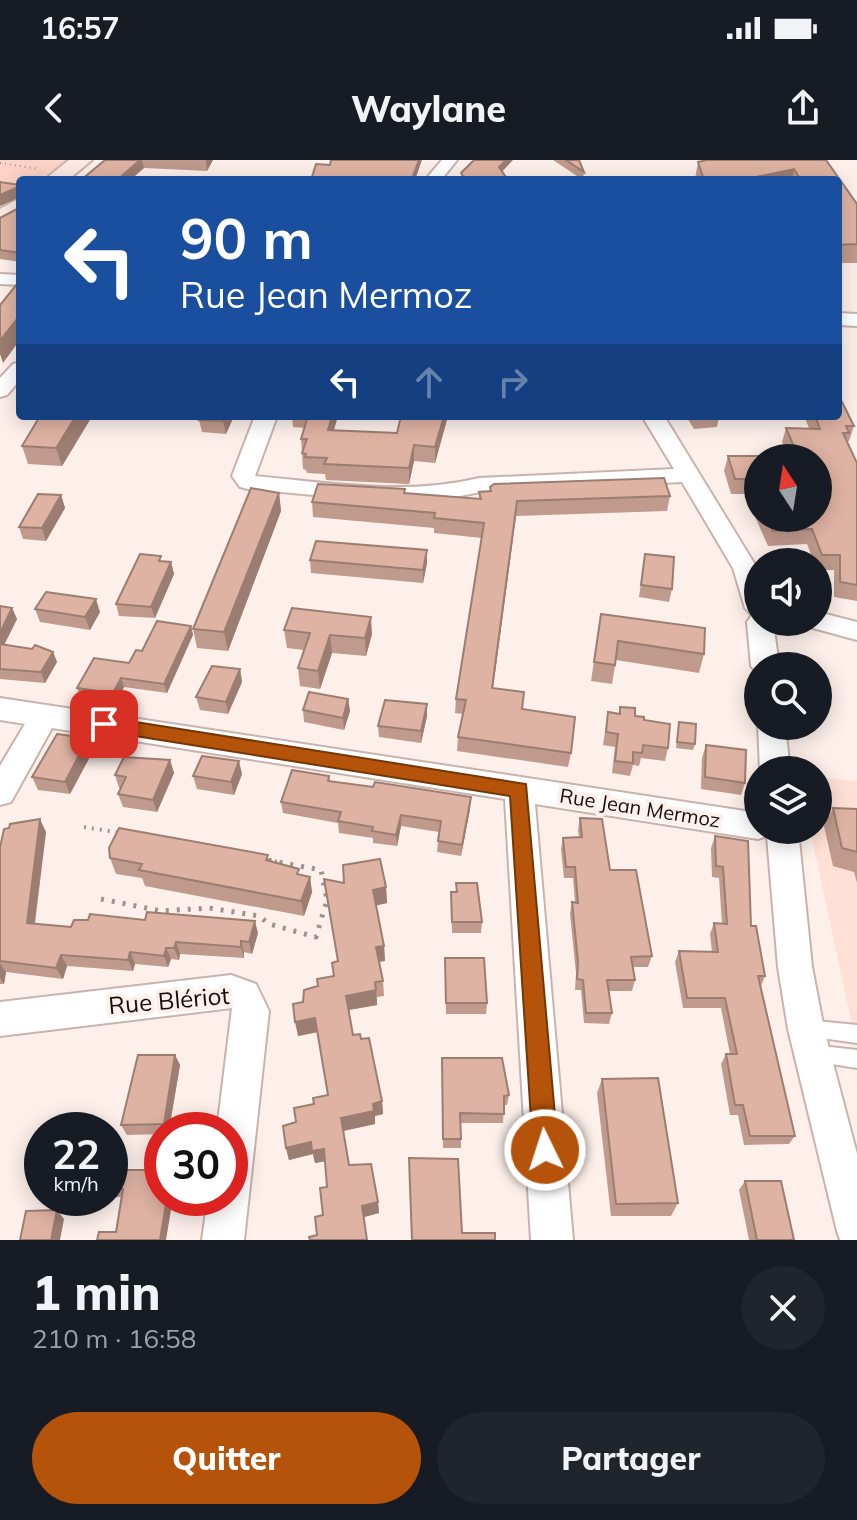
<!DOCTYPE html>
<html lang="fr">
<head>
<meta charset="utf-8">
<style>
  :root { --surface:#171b24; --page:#20242c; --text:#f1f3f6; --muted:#9ea1a6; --accent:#b45309 }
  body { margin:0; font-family:Mulish,sans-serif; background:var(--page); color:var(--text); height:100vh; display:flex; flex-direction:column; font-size:30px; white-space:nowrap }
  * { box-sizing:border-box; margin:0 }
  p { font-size:26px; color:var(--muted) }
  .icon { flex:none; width:44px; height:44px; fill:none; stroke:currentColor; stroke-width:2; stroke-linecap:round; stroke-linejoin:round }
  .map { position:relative; height:1080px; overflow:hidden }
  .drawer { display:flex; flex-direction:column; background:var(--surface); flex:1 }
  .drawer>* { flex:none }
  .top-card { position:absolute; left:16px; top:16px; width:826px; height:244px; border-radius:8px; box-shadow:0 4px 20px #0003; background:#1a4fa0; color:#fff; overflow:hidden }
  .needle { width:52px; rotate:348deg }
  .tools { position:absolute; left:744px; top:284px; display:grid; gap:16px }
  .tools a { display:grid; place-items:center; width:88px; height:88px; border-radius:50%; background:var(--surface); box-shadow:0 4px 20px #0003; font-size:40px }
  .speed { position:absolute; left:24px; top:952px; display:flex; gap:16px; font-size:40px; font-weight:700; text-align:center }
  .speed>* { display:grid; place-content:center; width:104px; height:104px; border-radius:50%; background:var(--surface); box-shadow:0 4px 20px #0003; line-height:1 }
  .speed small { font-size:20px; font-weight:400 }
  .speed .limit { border:12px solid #d22; background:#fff; color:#111 }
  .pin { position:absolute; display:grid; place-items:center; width:68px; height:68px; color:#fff; margin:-34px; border-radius:16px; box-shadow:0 4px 12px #0006 }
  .me { position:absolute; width:88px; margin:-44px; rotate:356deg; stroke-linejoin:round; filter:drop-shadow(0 0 6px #0008) }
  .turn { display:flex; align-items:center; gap:28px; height:168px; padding:0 32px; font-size:36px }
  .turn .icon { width:104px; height:104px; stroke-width:2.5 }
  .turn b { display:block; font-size:56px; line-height:68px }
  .lanes { display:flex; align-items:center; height:76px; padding:0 32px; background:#0003; justify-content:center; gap:40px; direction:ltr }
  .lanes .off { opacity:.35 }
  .round { display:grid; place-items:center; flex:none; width:84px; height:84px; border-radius:42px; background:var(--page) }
  .head { display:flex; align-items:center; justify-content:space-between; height:136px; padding:0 32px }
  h1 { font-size:48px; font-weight:800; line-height:60px }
  .primary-button { display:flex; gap:16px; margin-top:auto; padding:16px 32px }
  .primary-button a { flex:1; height:92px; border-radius:48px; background:var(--accent); color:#fff; font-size:32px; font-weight:800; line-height:92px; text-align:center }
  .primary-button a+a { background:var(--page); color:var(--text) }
  .status { display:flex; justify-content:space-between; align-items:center; height:56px; padding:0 40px; background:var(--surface); direction:ltr }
  .status svg { height:22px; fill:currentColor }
  header { display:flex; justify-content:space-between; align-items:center; height:104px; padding:0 32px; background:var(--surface); font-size:36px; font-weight:800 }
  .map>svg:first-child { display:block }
  .built { fill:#ffe0d6 }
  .green { fill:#fcd3c5 }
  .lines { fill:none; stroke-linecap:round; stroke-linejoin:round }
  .lane-casing { stroke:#c9b3ac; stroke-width:4 }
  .street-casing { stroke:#c9b3ac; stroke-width:4 }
  .secondary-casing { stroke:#c9b3ac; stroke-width:4 }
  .path-far2 { stroke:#9c928e; stroke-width:2; stroke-dasharray:1 4; stroke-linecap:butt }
  .path-far1 { stroke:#9c928e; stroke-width:4; stroke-dasharray:2 6; stroke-linecap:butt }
  .path { stroke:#9c928e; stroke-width:5; stroke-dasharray:3 8; stroke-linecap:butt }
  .lane { fill:#fff; fill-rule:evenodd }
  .street { fill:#fff; fill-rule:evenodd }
  .secondary { fill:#fdeae4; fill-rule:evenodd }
  .wall { fill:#c09a8c; fill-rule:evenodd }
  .shaded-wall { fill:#9c7d72 }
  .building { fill:#dfb3a3; stroke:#9c7d72; stroke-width:2 }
  .route { fill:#b45309; stroke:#753606; stroke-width:2 }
  .labels { text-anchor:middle; stroke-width:8; stroke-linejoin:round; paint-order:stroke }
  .street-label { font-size:20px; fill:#150e0c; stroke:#fdf0eb }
  .near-street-label { font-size:24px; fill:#150e0c; stroke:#fdf0eb }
</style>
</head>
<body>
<div class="status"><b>16:57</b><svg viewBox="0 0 49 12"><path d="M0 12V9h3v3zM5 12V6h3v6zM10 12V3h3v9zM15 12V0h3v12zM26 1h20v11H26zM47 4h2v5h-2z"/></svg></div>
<header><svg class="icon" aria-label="back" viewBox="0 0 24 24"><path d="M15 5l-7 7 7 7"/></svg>Waylane<svg class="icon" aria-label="share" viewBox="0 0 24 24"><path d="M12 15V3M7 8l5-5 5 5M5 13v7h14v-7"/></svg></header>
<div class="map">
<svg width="857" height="1080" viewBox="0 0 857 1080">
  <rect width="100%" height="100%" fill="#fdf0eb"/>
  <path class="built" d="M818 617 857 621V888L810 670H818Z"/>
  <path class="green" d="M0 0H67L39 20H20V32L0 31Z"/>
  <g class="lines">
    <g class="lane-casing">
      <path id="lane" d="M806 860 857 865V883L800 875 797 869 800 863Z
        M812 885 857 890V908L806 900 803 894 806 888Z"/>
    </g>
    <g class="street-casing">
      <path id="street" d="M442 0H457L441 20H425Z
        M0 114 20 115V125L0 124Z
        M838 153 857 154V166L838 165Z
        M20 202V220L7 235 0 237V218L13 204Z
        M255 256H277L255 316C329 323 406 336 479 318L674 309 642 256H664L757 408 758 462H773L779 506H758V514L751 506 747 462 752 455 745 448 733 408 682 322 481 332 434 341 368 340 248 329 240 327 232 316Z
        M818 452 857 462V480L809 467 806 462H818Z
        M0 538 758 653V670H798L812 807 824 869 857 994V1080H840L837 1071 788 869 778 807 767 676 758 679 535 644 573 1080H531L505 639 52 568 11 642 0 645V606L25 564 0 560Z
        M758 564 785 566 790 610H760Z
        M231 815 256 824 269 851 244 1080H202L208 1038H230V970H217L232 848 0 876V842Z"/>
    </g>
    <g class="secondary-casing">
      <path id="secondary" d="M69 0H92L68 20H44Z
        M20 38V55L0 67V49Z"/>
    </g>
    <path class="path-far2" d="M0 3 39 9"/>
    <path class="path-far1" d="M754 524 756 555
      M84 667 121 673
      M267 700 278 702"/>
    <path class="path" d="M101 739 161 751 209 748 259 756 269 764 316 777 327 740 321 710 267 700"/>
    <use href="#lane" class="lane"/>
    <use href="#street" class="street"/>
    <use href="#secondary" class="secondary"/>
  </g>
  <path class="wall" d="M105 0H213L207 11 144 8 130 20H81Z
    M553 0H579L584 12 583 20Z
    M826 0 857 44V103H838V20H695V19L698 2Z
    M0 22 20 25V102L0 99V58L19 48V37L0 46Z
    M201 256H234L226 274 202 272 199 260Z
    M292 256H338L334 270 397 273 401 256H448L435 303 414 301 409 324 326 320 325 314 307 313 306 310 303 309 302 293 301 279 305 268 293 267Z
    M686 256H719L717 267 694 269Z
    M804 256H838L854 266 849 281H847L857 303V441L834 437V410H818V402H814L807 384 768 386 745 334H731L724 311 728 296H788L782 282 786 268H809ZM758 298 818 358H758Z
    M91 258 62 306 28 304 22 286Z
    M490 327 670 336 667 351 516 356 493 528 522 550 571 593 568 607 457 591 458 577 463 554 455 553 456 539 482 378 434 373V368L313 357 312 342 405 329V333L479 339V332L490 331Z
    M279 333 281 351 228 491 197 488 193 469Z
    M61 335 65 348 46 381 23 379 19 367Z
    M427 390V403L423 423 311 413 310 400Z
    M645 394 672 429 669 442 639 437Z
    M163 402H171L174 414 155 458 119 456 116 444Z
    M0 446 12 448 17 459 4 485 53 492 57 502 45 523 0 519Z
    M35 449 100 452 90 470 40 462Z
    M601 454 704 494 699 513 616 500 612 524 591 521Z
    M191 466 193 475 167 533 124 527 116 542 80 537 77 528 129 503 142 491Z
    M284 470 372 474 366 496 332 493 320 529 300 526 298 508 304 490 287 488Z
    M240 509 242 522 228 554 200 550 196 537Z
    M348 539 350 551 344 570 304 562 303 550Z
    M608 552 635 556 644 560 668 588 665 601 641 598 639 606 633 605 630 616 612 613 615 587 603 585Z
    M427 556 421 583 379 577 378 566Z
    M679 562 695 584 693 590 676 588Z
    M88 578 93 591 70 634 38 630 32 617Z
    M706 585 745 623 741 635 701 629 702 598Z
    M170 600 174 613 157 652 123 647 118 634 121 628H119L115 615Z
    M242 614 234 635 197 629 193 616Z
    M329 616 330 621 470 649 461 696 437 692 439 672 401 666 397 686 373 683V678L339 673 338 663 283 653 281 642Z
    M833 648 857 649V723L854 712 833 706 824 666Z
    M580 658 610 710 652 796 648 807H633L635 820 632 831H609L612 853 609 864 584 863 581 830H575L576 813 570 754 572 742H575L573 718H564L561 689 563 678 579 677 578 670Z
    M46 672 35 764 71 767 258 773 252 794 244 792V798L180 794 179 800 171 799 168 807 135 804 133 811 67 806 63 819 6 812 4 824H0V687Z
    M715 676 751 766 765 816 761 826 795 976 789 984 744 985 738 955H730L721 904 726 894H730L721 848H683L675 802 679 791 712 792 710 774 714 763 722 764 719 718 712 717 711 688Z
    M110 698 270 701 300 715 310 717 312 732 304 756 145 726 142 718 116 714Z
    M344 723 386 727 387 743 376 745 384 786 385 801 379 802 383 821 384 836 377 837V845L349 850 353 875 382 941 383 954 375 956V964L343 971 349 1005 378 1042 379 1053 364 1057 317 1075 323 1055 327 1027 325 1001 315 1003 313 994 289 1000 286 988 296 962 314 944 328 935 317 872 298 876 303 842 318 826 334 816 332 803 338 802Z
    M456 723 482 762 481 773H452L451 732H456Z
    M445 798 487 843 486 854H446Z
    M175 895 180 905 169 970H162V974L127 975 121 965Z
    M442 898 509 935 507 945H504L503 963H461V988H443Z
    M602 919 678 1043 671 1056H611L597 933Z
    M110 1014 166 1080 116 1072 122 1037H113L110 1032Z
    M745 1021 794 1080H749L739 1030Z"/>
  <path class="shaded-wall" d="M140 0H142L144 8 130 20H117Z
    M206 0H213L207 11 206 1Z
    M419 0H422L415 20H408Z
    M506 0H513L498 16 499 7Z
    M794 9 792 20H742Z
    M20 26V37L0 46V35Z
    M20 155V180L3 203 0 194V181Z
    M76 256H91V258L62 306 56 288Z
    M226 256H234L226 274 223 261Z
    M332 256H338L329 285 328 270Z
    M444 256H448L435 303V287Z
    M414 285V301L409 324V308Z
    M279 333 281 351 228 491 224 472Z
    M61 335 65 348 46 381 42 368Z
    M517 341 516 356 491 543 492 528Z
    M427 390V403L423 423V410Z
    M171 402 174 414 155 458 151 447Z
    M96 439 100 452 90 470 85 457Z
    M12 448 17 459 0 493V473Z
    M371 457 372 474 366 496 365 478Z
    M191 466 193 475 167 533 164 524Z
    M330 475 332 493 320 529 318 511Z
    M53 492 57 502 45 523 41 512Z
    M240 509 242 522 228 554 226 542Z
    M121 518 124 527 116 542 113 533Z
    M348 539 350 551 344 570 343 558Z
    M427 544V556L421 583V571Z
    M88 578 93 591 70 634 65 622Z
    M170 600 174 613 157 652 153 640Z
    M239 601 242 614 234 635 231 622Z
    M471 637 470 649 461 696 462 685Z
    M401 655V666L397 686 396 675Z
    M40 659 46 672 33 775 27 763Z
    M310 717 312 732 304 756 301 741Z
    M386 727 387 743 374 746 373 730Z
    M255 761 258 773 252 794 249 782Z
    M241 781 244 792V798L241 787Z
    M176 782 180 794 179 800 174 788Z
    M384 786 385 801 377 802 376 787Z
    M166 788 171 799 168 807 164 796Z
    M130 792 135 804 133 811 128 800Z
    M61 795 67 806 63 819 56 808Z
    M0 803 6 812 4 824 0 818Z
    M376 830 377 845 348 850 346 836Z
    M315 858 318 872 298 876 295 862Z
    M175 895 180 905 169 970H167L164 964Z
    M382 941 383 954 375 956V964L343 971 341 958 373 944Z
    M311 982 324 989 326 1001 315 1003 313 994 289 1000 286 988Z
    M167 1038H173L166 1080H160Z
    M378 1042 379 1053 364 1057 362 1046Z
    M57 1050 64 1059 60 1080H51Z"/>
  <path class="building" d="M105 0H140L117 20H81Z
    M331 0H419L413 16 408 20H311L316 4 330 5Z
    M474 0H506L499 7 508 20H465L461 13Z
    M566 0H579L584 12Z
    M707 0H826L857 44V84L838 85V20H801L794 9 742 20H704L698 2Z
    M0 22 20 25V93L0 90V58L19 48 20 26 0 35Z
    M17 124H20V155L0 181V145Z
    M838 234 854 266H846L849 273H843L857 303V425L840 422V395H822L812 369 773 371 767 358H818V298H758V339L749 319H735L728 296H798L786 268 820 269 815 256H838Z
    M40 256H76L56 288 22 286Z
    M201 256H226L223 261 199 260Z
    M308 256H332L328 270 397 273 401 256H444L435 287 414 285 409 308 324 304 327 298 305 297 306 294 302 293 307 279H301Z
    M664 318 670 336 517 341 492 528 524 532 522 549 575 557 571 593 458 577 466 540 456 539 484 363 434 358 435 353 312 342 318 324 405 329 404 333 481 339 479 332 491 331 490 327 494 324Z
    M251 328 279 333 224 472 193 469Z
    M38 334 61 335 42 368 19 367Z
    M316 381 427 390 423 410 310 400Z
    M140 394 161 396 159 401 171 402 151 447 116 444Z
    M645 394 674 397 672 429 641 425Z
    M46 432 96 439 85 457 35 449Z
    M0 446 12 448 0 473Z
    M292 448 371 457 365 478 330 475 318 511 298 508 310 473 284 470Z
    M601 454 705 468 704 494 618 481 615 505 594 502Z
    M157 461 191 466 164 524 121 518 113 533 77 528 94 498 129 503 136 490 142 491Z
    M0 484 32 489 35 485 53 492 41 512 0 509Z
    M212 506 240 509 226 542 196 537Z
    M309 532 348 539 343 558 303 550Z
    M385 540 427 544 421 571 378 566Z
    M620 547 635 548V556L644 557V560L670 564 668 588 643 585 642 593 633 592V603L615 601 618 574 606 572 608 552 620 554Z
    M679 562 696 564 695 584 677 582Z
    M57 574 88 578 65 622 32 617Z
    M706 585 746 590 745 623 705 617Z
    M202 596 239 601 231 622 193 616Z
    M124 597 170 600 153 640 118 634 126 617 115 615Z
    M292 610 329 616 328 621 373 627 375 622 471 637 462 685 438 681 441 661 401 655 396 675 372 671 373 667 338 661 341 652 281 642Z
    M833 648 857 649V692L842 688Z
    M580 658 602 659 610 710H636L652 796 631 797 635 820H607L612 853H586L583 820 577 819 578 802 572 742 578 743 575 707H566L563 678 582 677Z
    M40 659 27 763 71 767 74 760H88L90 754 145 760 147 752 255 761 249 782 241 781V787L176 782 174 788H166L164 796 130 792 128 800 61 795 56 808 0 801V687L4 669 9 668 10 664Z
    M119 668 268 695 266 700 299 709 297 714 310 717 301 741 139 710 142 704 110 698 109 688Z
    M715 676 748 681 751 766H756L765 816H758L795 976H750L743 945H735L726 894H737L725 838H687L679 791 718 792 714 763 727 764 723 707 716 706Z
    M380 699 386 727 373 730 384 786 376 787 383 821 375 822 376 830 346 836 353 875 360 874 361 879 369 878 382 941 373 944 374 951 341 958 349 1005 371 1004 378 1042 362 1046 367 1080H310L309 1077 317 1075 315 1057 323 1055 320 1028 327 1027 324 989 312 991 311 982 286 988 283 966 296 962 294 948 314 944 313 938 328 935 315 858 295 862 293 844 303 842 304 830 318 826 317 819 334 816 332 803 338 801 324 719 344 723 343 705Z
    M456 723H477L482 762H452L451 732H457Z
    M445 798H484L487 843H446Z
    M138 895H175L164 964 121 965Z
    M442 898H502L509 935 504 936V954L460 953 461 979H443Z
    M658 918 678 1043 616 1044 602 919Z
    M409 998 458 999 462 1073H495V1080H412Z
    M111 1010H162V1038H167L160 1080H97L99 1072H116L123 1029 110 1028Z
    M745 1021H781L794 1080H757Z
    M57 1050 51 1080H20L26 1051Z"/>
  <path class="route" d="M104 557 526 624 558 990 554 999 545 1002 536 999 533 990 510 636 104 571 95 564Z"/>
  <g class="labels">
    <g class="street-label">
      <text transform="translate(640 648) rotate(9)" y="7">Rue Jean Mermoz</text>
    </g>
    <g class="near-street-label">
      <text transform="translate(169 841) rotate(-5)" y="8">Rue Blériot</text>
    </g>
  </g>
</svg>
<div class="tools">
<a><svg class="needle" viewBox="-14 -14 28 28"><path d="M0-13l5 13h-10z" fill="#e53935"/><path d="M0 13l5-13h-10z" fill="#9ea1a6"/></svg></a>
<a><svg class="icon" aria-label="sound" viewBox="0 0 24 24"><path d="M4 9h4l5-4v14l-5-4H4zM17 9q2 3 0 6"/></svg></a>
<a><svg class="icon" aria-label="search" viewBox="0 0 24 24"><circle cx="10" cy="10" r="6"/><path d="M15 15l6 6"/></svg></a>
<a><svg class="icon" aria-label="layers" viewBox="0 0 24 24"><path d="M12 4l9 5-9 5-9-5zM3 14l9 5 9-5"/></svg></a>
</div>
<div class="speed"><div>22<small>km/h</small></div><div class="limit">30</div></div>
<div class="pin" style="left:104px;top:564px;background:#d93025"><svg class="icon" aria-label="arrive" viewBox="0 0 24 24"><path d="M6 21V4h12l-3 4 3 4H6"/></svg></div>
<svg class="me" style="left:545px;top:990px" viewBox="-20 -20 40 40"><circle r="17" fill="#b45309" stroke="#fff" stroke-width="3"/><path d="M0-11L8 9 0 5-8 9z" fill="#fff"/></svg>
<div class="top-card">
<div class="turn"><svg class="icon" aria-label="left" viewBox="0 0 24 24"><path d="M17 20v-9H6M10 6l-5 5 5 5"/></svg><div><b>90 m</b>Rue Jean Mermoz</div></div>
<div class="lanes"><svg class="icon" aria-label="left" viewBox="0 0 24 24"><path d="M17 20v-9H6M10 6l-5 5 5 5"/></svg><svg class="icon off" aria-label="ahead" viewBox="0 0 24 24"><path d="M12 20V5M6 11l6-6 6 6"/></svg><svg class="icon off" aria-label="right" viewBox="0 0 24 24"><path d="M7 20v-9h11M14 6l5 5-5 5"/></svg></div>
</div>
</div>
<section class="drawer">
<div class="head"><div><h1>1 min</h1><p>210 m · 16:58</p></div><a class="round"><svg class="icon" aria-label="close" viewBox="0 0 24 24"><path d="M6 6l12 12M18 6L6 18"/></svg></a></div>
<div class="primary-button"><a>Quitter</a><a>Partager</a></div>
</section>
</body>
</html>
